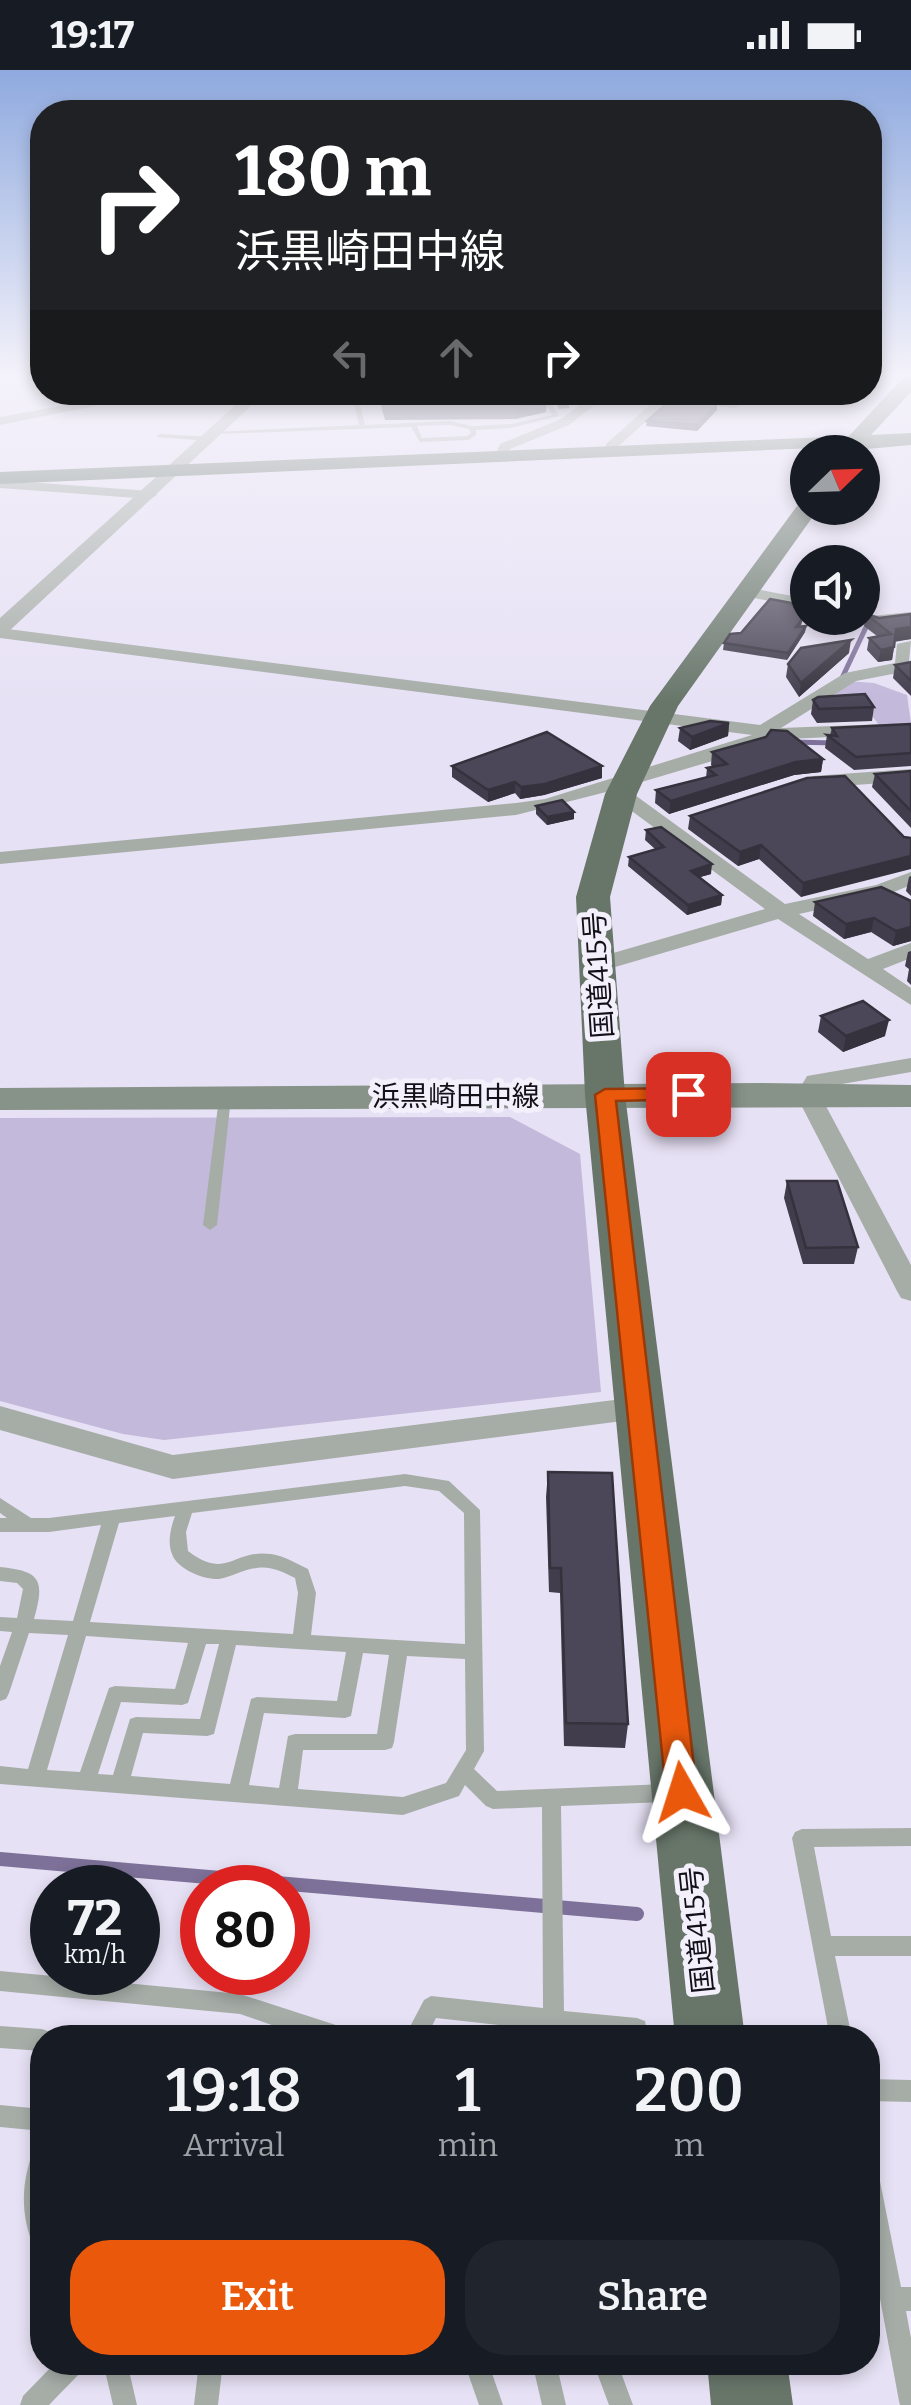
<!DOCTYPE html>
<html lang="en">
<head>
<meta charset="utf-8">
<style>
  :root { --surface:#171b24; --page:#20242c; --text:#f1f3f6; --muted:#9ea1a6; --accent:#ea580c }
  body { margin:0; font-family:Bitter,"Noto Sans JP",serif; background:var(--page); color:var(--text); height:100vh; display:flex; flex-direction:column; font-size:38px; white-space:nowrap }
  * { box-sizing:border-box; margin:0 }
  p { font-size:32px; color:var(--muted) }
  .icon { flex:none; width:55px; height:55px; fill:none; stroke:currentColor; stroke-width:2; stroke-linecap:round; stroke-linejoin:round }
  .map { position:relative; flex:1; overflow:hidden }
  .side { position:absolute; left:30px; top:1955px; width:850px; height:350px; display:flex; flex-direction:column; background:var(--surface); border-radius:40px; box-shadow:0 5px 15px #0003 }
  .side>* { flex:none }
  .guide { position:absolute; left:30px; top:30px; width:852px; height:305px; border-radius:40px; box-shadow:0 5px 15px #0003; background:#202124; color:#fff; overflow:hidden }
  .needle { width:65px; rotate:67deg }
  .controls { position:absolute; left:790px; top:365px; display:grid; gap:20px }
  .controls a { display:grid; place-items:center; width:90px; height:90px; border-radius:50%; background:var(--surface); box-shadow:0 5px 15px #0003; font-size:50px }
  .speed { position:absolute; left:30px; top:1795px; display:flex; gap:20px; font-size:50px; font-weight:700; text-align:center }
  .speed>* { display:grid; place-content:center; width:130px; height:130px; border-radius:50%; background:var(--surface); box-shadow:0 5px 15px #0003; line-height:1 }
  .speed small { font-size:25px; font-weight:400 }
  .speed .limit { border:15px solid #d22; background:#fff; color:#111 }
  .pin { position:absolute; display:grid; place-items:center; width:85px; height:85px; color:#fff; margin:-42px; border-radius:20px; box-shadow:0 5px 15px #0006 }
  .me { position:absolute; width:110px; margin:-55px; rotate:354deg; stroke-linejoin:round; filter:drop-shadow(0 0 8px #0008) }
  .turn { display:flex; align-items:center; gap:35px; height:210px; padding:0 40px; font-size:45px }
  .turn .icon { width:130px; height:130px; stroke-width:2.5 }
  .turn b { display:block; font-size:70px; line-height:85px }
  .lanes { display:flex; align-items:center; height:95px; padding:0 40px; background:#0003; justify-content:center; gap:50px; direction:ltr }
  .lanes .off { opacity:.35 }
  .eta { display:flex; justify-content:space-evenly; align-items:center; height:170px; text-align:center }
  .eta b { font-size:60px; font-weight:600; line-height:70px }
  .button { display:flex; gap:20px; margin-top:auto; padding:20px 40px }
  .button a { flex:1; height:115px; border-radius:40px; background:var(--accent); color:#fff; font-size:40px; font-weight:600; line-height:115px; text-align:center }
  .button a+a { background:var(--page); color:var(--text) }
  .status { display:flex; justify-content:space-between; align-items:center; height:70px; padding:0 50px; background:var(--surface); direction:ltr }
  .status svg { height:28px; fill:currentColor }
  .map>svg:first-child { display:block }
  .green { fill:#c3b9db }
  .lines { fill:none; stroke-linecap:round; stroke-linejoin:round }
  .stream-far1 { stroke:#7d7199; stroke-width:5 }
  .stream { stroke:#7d7199; stroke-width:14 }
  .service { fill:#a6ada7; fill-rule:evenodd }
  .minor { fill:#a6ada7; fill-rule:evenodd }
  .tertiary { fill:#a6ada7; fill-rule:evenodd }
  .secondary { fill:#879289; fill-rule:evenodd }
  .primary { fill:#717f74; fill-rule:evenodd }
  .trunk { fill:#68766a; fill-rule:evenodd }
  .wall { fill:#413d4c }
  .shaded-wall { fill:#35323e }
  .building { fill:#4c4758; stroke:#35323e; stroke-width:2.5 }
  .route { fill:#ea580c; stroke:#983908; stroke-width:2.5 }
  .labels { text-anchor:middle; stroke-width:10; stroke-linejoin:round; paint-order:stroke }
  .street-label { font-size:28px; fill:#131117; stroke:#f3f0fc }
</style>
</head>
<body>
<div class="status"><b>19:17</b><svg viewBox="0 0 49 12"><path d="M0 12V9h3v3zM5 12V6h3v6zM10 12V3h3v9zM15 12V0h3v12zM26 1h20v11H26zM47 4h2v5h-2z"/></svg></div>
<div class="map">
<svg width="911" height="2335" viewBox="0 0 911 2335">
  <rect width="100%" height="100%" fill="#e7e1f5"/>
  <path class="green" d="M847 611 874 613 907 625 911 653 879 655 866 638 832 623Z
    M510 1047 580 1084 601 1322 164 1370 123 1364 0 1331V1048Z"/>
  <g class="lines">
    <path class="stream-far1" d="M842 608 868 553
      M791 672 835 673"/>
    <path class="stream" d="M0 1789 637 1844"/>
    <path class="service" d="M351 322H357L365 355 451 351 472 356 511 354 552 345 539 322H545L559 346 511 358 476 360V365L468 370 420 372 411 357 217 364 214 362 359 355ZM451 355 469 359 471 363 467 366 422 368 417 356Z
      M159 364 210 367 213 369 210 371 157 367Z
      M225 1024 231 1028 217 1155 210 1160 203 1155 219 1028Z
      M405 1404 449 1411 480 1440 484 1681 474 1699 497 1721 666 1714 673 1717 676 1723 673 1729 666 1732 561 1736 564 1941 637 1948 645 1951 648 1968H618L436 1948 426 1968H404L424 1930 431 1926 543 1938 542 1737 493 1739 486 1736 465 1715 459 1726 403 1745 0 1714V1696L28 1699 68 1565 29 1563 9 1623 6 1629 0 1631V1596L12 1562 0 1561V1547L17 1548 23 1519 17 1513 0 1511V1497C41 1501 45 1510 34 1549L73 1551 101 1455 49 1462H0V1448H7L0 1443V1428L31 1448H49ZM405 1416 439 1421 464 1443 465 1574 311 1565 316 1523 308 1499C296 1493 284 1486 271 1484 232 1479 228 1511 188 1481L186 1462 192 1443ZM175 1446C171 1457 167 1472 172 1484 177 1499 204 1510 219 1509 232 1507 244 1499 257 1498 272 1496 282 1502 295 1508L298 1523 293 1564 90 1552 119 1453ZM86 1566 188 1573 175 1619 115 1616 109 1618 80 1702 47 1700ZM206 1574H219L200 1649 136 1647 130 1649 113 1705 98 1704 121 1632 182 1635 188 1633ZM236 1575 346 1582 337 1631 257 1627 251 1629 230 1714 131 1706 143 1663 207 1666 214 1664ZM363 1583 389 1585 377 1664H295L288 1666 279 1718 249 1715 264 1643 345 1648 351 1646ZM407 1586 465 1589 466 1680 446 1713 403 1727 298 1719 303 1680H385L392 1678 394 1672Z
      M911 1758V1776L814 1777 831 1866H911V1886H835L852 1968H830L792 1768 795 1762 802 1759Z
      M0 1901 240 1924 342 1957 350 1960 352 1968H309L240 1944 0 1921Z
      M0 1956 42 1959 50 1962 52 1968H42V1981L0 1978Z
      M868 2009 911 2010V2032L868 2031Z
      M0 2035 42 2039V2061L0 2057Z
      M42 2076V2181L34 2177C20 2145 21 2112 34 2079Z
      M868 2095 876 2098 879 2106 901 2217H911V2241H906L911 2268V2335H900L899 2331 868 2164Z
      M56 2292H85L82 2301 49 2335H20L23 2326Z
      M103 2292H127L137 2335H113Z
      M199 2292H223L218 2335H194Z
      M464 2292H488L503 2335H479Z
      M532 2292H556L566 2335H542Z
      M593 2292H617L633 2335H609Z"/>
    <path class="minor" d="M137 322H164L0 355V347Z
      M598 322H611L569 355 510 379 506 390 495 387 500 374 561 349Z
      M664 322 733 330 744 322H758L735 338 670 330 614 380H606V374Z
      M0 410 150 421 157 425 150 429 0 418Z
      M745 517 808 529V539L740 525 737 522Z
      M911 542V552L876 556 850 548Z
      M0 558 760 655 845 603 895 593 897 574 911 571 908 601 856 611 781 658 911 653V663L789 669 769 667 763 676 618 719 628 720 785 834 876 815 911 802V815L889 824 799 844 868 889 911 873V888L883 899 911 918V935L778 849 605 900H589L586 895 589 890 765 839 614 728V720L516 745 0 794V782L516 733 545 729 752 665 0 568Z
      M911 699V711L813 718 804 712 813 706Z
      M911 988V1002L825 1017 820 1025 911 1195V1231L901 1228 897 1221 796 1025 807 1006Z
      M638 1327 649 1330 653 1338 649 1346 638 1349 173 1409 0 1360V1336L173 1385Z"/>
    <path class="tertiary" d="M250 322H266L7 563 0 565V548Z"/>
    <path class="secondary" d="M760 1013 911 1015V1037L0 1040V1018Z"/>
    <path class="primary" d="M853 366 863 372 860 376 0 414V402Z"/>
    <path class="trunk" d="M911 306V322L871 365 911 363V375L834 382 904 307Z
      M808 430V438H819L678 636 637 724 610 827 625 1025 745 1968H675L585 1025 576 827 605 724 650 636 800 432Z
      M707 2292H787L793 2335H711Z"/>
  </g>
  <path class="wall" d="M377 322H547L546 342 515 349 385 350Z
    M550 322H578L577 333 569 334V338L559 339Z
    M717 340 697 361 646 356 647 351Z
    M866 544 879 548 911 569 895 571 892 590 878 592 867 580 869 568 877 566 864 556Z
    M803 548 801 556H806L805 562 787 590 723 580 724 573Z
    M849 583 799 627 786 607 788 594Z
    M911 592V626L893 608 895 595Z
    M813 630 874 637 872 651 817 653 811 644Z
    M729 653 728 666 690 680 678 671 680 658Z
    M911 654V696L854 700 825 678 827 665H830L832 658Z
    M712 682 823 689 821 702 794 705 669 744 655 733 656 720 706 708 707 698 713 697 711 695Z
    M452 696 602 708 544 725 520 729 515 723 488 732 452 707Z
    M911 701V758L872 717 875 704Z
    M536 736 574 742V749L547 755 536 744Z
    M690 746 904 767 801 827 759 789 738 796 688 759Z
    M646 760 711 804 700 807 722 825 721 835 687 845 628 796 629 787 655 779 645 770Z
    M911 806V826L906 821 909 807Z
    M911 831V871L893 876 871 862 844 869 813 846 815 832Z
    M911 881V915L907 911 909 899 905 896 908 882Z
    M821 946 885 966 843 982 818 962Z
    M787 1111 858 1177 854 1194H803L784 1128Z
    M548 1402 628 1654 625 1678 564 1676 560 1523 549 1522 546 1427Z"/>
  <path class="shaded-wall" d="M529 322H547L546 342 515 349 516 325Z
    M570 322H578L577 333 569 334Z
    M717 334V340L697 361 698 355Z
    M806 556 805 562 787 590 788 583Z
    M911 557V569L894 572 896 559Z
    M851 570 849 583 799 627 801 613Z
    M894 577 892 590 878 592 881 580Z
    M729 653 728 666 690 680 692 667Z
    M823 689 821 702 794 705 669 744 671 731 796 692Z
    M602 696V708L544 725 520 729 521 717Z
    M515 712V723L488 732V720Z
    M574 742V749L547 755V747Z
    M761 775 759 789 738 796 740 782Z
    M911 786V799L801 827 803 813Z
    M712 794 711 804 690 810 691 801Z
    M722 825 721 835 687 845 688 835Z
    M874 848 871 862 844 869 846 854Z
    M911 857V871L893 876 896 861Z
    M889 950 885 966 843 982 846 966Z"/>
  <path class="building" d="M383 322H529L516 325 384 326Z
    M672 329 717 334 698 355 647 351Z
    M770 529 791 533 803 548 796 557 806 556 788 583 724 573 730 564 741 563Z
    M866 544 879 548 911 544V557L896 559 894 577 881 580 869 568 891 564Z
    M851 570 801 613 788 594 801 578Z
    M911 592V611L895 595Z
    M865 624 874 637 819 639 813 630 818 627Z
    M710 651 729 653 692 667 680 658Z
    M911 654V683L856 687 827 665 837 666 832 658Z
    M771 660 787 661 823 689 796 692 671 731 656 720 716 705 707 698 727 694 712 682 766 667Z
    M547 662 602 696 545 714 521 717 515 712 488 720 452 696Z
    M911 701V741L875 704Z
    M845 706 904 767 911 768V786L803 813 761 775 740 782 690 746 807 708Z
    M562 730 574 742 547 747 536 736Z
    M661 757 712 794 691 801 722 825 688 835 629 787 664 777 646 760Z
    M881 817 911 831V857L896 861 874 848 846 854 815 832Z
    M863 931 889 950 846 966 821 946Z
    M787 1111H837L858 1177 806 1178Z
    M548 1402 612 1403 628 1654 566 1653 561 1498H550Z"/>
  <linearGradient id="sky" x2="0" y2="1"><stop stop-color="#8faadf"/><stop offset="0.48" stop-color="#f4f2fa"/><stop offset="1" stop-color="#f4f2fa" stop-opacity="0"/></linearGradient>
  <rect width="911" height="633" fill="url(#sky)"/>
  <path class="route" d="M688 1018 695 1020 698 1024 695 1029 616 1031 697 1722 693 1733 682 1737 671 1733 666 1722 595 1025 605 1019Z"/>
  <g class="labels">
    <g class="street-label">
      <text transform="translate(598 905) rotate(-94)" y="10">国道415号</text>
      <text x="456" y="1036">浜黒崎田中線</text>
      <text transform="translate(697 1860) rotate(-96)" y="10">国道415号</text>
    </g>
  </g>
</svg>
<div class="controls">
<a><svg class="needle" viewBox="-14 -14 28 28"><path d="M0-13l5 13h-10z" fill="#e53935"/><path d="M0 13l5-13h-10z" fill="#9ea1a6"/></svg></a>
<a><svg class="icon" aria-label="sound" viewBox="0 0 24 24"><path d="M4 9h4l5-4v14l-5-4H4zM17 9q2 3 0 6"/></svg></a>
</div>
<div class="speed"><div>72<small>km/h</small></div><div class="limit">80</div></div>
<div class="pin" style="left:688px;top:1024px;background:#d93025"><svg class="icon" aria-label="arrive" viewBox="0 0 24 24"><path d="M6 21V4h12l-3 4 3 4H6"/></svg></div>
<svg class="me" style="left:682px;top:1722px" viewBox="-20 -20 40 40"><path d="M0-17L14 15 0 8-14 15z" fill="#ea580c" stroke="#fff" stroke-width="4"/></svg>
<div class="guide">
<div class="turn"><svg class="icon" aria-label="right" viewBox="0 0 24 24"><path d="M7 20v-9h11M14 6l5 5-5 5"/></svg><div><b>180 m</b>浜黒崎田中線</div></div>
<div class="lanes"><svg class="icon off" aria-label="left" viewBox="0 0 24 24"><path d="M17 20v-9H6M10 6l-5 5 5 5"/></svg><svg class="icon off" aria-label="ahead" viewBox="0 0 24 24"><path d="M12 20V5M6 11l6-6 6 6"/></svg><svg class="icon" aria-label="right" viewBox="0 0 24 24"><path d="M7 20v-9h11M14 6l5 5-5 5"/></svg></div>
</div>
<section class="side">
<div class="eta">
<div><b>19:18</b><p>Arrival</p></div>
<div><b>1</b><p>min</p></div>
<div><b>200</b><p>m</p></div>
</div>
<div class="button"><a>Exit</a><a>Share</a></div>
</section>
</div>
</body>
</html>
